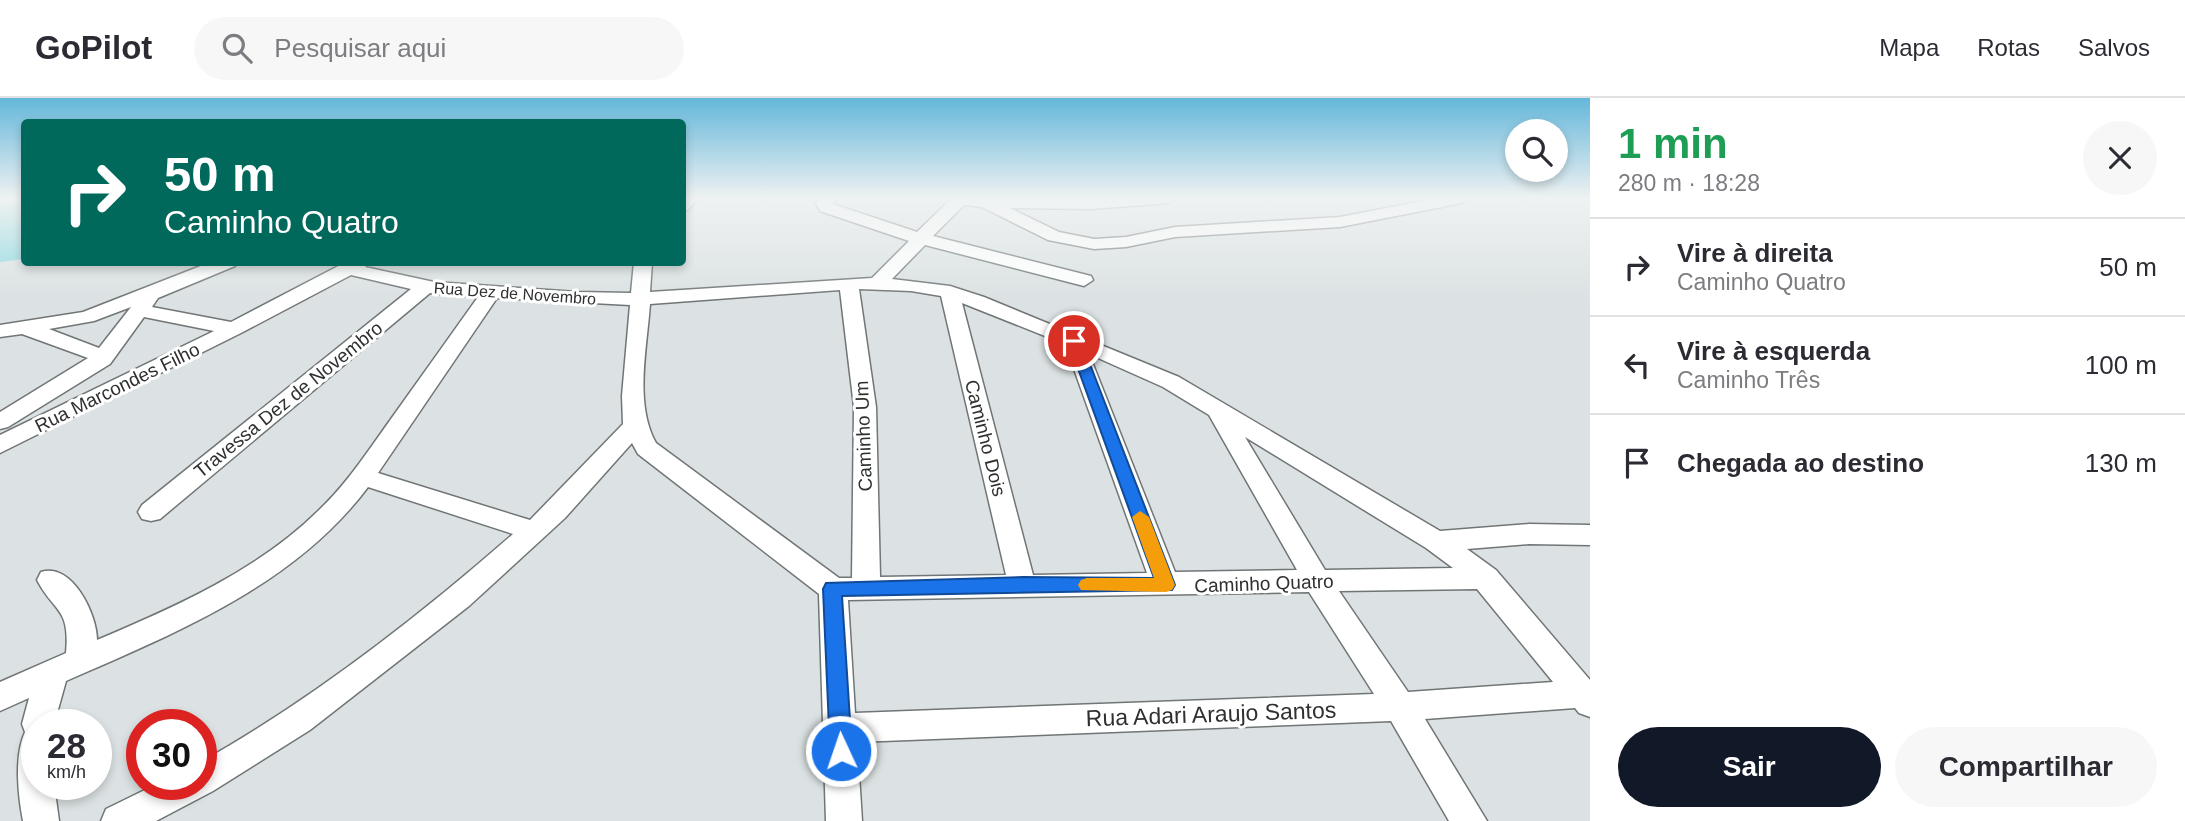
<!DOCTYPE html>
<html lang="pt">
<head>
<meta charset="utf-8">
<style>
  :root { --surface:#fff; --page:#f7f7f7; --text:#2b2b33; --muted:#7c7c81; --line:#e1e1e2; --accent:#111827 }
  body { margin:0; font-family:Arial,sans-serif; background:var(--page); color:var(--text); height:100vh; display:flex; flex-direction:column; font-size:26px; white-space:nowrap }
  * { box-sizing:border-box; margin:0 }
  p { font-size:23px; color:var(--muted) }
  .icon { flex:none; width:38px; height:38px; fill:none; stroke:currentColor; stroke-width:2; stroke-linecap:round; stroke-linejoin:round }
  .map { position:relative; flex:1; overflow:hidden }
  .side { display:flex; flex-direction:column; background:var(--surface); width:595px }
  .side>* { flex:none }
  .hud { position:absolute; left:21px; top:21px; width:665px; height:147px; border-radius:7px; box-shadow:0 4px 10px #0003; background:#00695c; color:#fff; overflow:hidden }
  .fabs { position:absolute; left:1505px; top:21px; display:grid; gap:14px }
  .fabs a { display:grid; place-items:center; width:63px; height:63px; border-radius:50%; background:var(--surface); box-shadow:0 4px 10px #0003; font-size:35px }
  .speed { position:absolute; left:21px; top:611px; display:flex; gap:14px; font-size:35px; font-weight:700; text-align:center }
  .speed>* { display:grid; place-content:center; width:91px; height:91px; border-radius:50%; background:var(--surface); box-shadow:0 4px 10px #0003; line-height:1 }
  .speed small { font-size:18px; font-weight:400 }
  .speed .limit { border:10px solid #d22; background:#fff; color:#111 }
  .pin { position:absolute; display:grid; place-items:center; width:60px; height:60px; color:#fff; margin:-30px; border:4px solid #fff; border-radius:50%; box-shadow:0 2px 7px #0007 }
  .me { position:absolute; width:77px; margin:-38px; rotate:357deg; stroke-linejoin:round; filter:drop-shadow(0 0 5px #0008) }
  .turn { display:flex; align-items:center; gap:24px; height:147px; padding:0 28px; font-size:32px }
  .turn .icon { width:91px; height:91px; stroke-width:2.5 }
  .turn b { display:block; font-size:49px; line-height:60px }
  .round { display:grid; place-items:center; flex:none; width:74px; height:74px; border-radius:37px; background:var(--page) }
  .summary { display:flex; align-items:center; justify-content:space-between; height:119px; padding:0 28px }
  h1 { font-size:42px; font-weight:700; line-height:52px; color:#1e9e55 }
  .primary-button { display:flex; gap:14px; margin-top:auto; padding:14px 28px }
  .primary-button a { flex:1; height:80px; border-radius:42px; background:var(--accent); color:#fff; font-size:28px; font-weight:700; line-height:80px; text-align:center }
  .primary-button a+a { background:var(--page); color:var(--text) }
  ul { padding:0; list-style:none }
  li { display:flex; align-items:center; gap:21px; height:98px; padding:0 28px; border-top:2px solid var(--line) }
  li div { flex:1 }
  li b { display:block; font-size:26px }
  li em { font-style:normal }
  header { display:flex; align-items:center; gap:42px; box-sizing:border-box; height:98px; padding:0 35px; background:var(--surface); border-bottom:2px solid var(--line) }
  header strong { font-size:33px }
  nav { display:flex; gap:38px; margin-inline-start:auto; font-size:24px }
  .search { width:490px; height:63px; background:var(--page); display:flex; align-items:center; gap:18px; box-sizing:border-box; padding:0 24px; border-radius:38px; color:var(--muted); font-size:26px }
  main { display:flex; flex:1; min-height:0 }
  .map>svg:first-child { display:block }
  .green { fill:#8ed9df }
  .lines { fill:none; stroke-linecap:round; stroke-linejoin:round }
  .minor-casing { stroke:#707575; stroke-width:3 }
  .minor { fill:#fff; fill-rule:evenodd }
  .route { fill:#1a73e8; stroke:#114b97; stroke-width:2 }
  .slow { fill:#f59e0b }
  .labels { text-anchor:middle; stroke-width:6; stroke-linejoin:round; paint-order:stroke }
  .far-street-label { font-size:16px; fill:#2f3131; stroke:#fff }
  .street-label { font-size:19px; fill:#2f3131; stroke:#fff }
  .near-street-label { font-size:23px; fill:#2f3131; stroke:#fff }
</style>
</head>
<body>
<header>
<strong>GoPilot</strong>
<div class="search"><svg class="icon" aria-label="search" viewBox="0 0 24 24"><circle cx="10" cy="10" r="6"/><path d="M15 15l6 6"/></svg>Pesquisar aqui</div>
<nav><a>Mapa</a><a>Rotas</a><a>Salvos</a></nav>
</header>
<main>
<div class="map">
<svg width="1590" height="723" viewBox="0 0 1590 723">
  <rect width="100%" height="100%" fill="#dce2e3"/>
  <path class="green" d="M0 100H24V161L0 164Z"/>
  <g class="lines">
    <g class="minor-casing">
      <path id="minor" d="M682 100H698L688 112 682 113Z
        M819 100H835L833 106 917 134 952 100H1176L1168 105 1091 111 1010 110 1059 134 1094 141 1126 139 1175 129 1340 119 1438 100H1470L1462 105 1340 129 1175 139 1126 149 1094 151 1048 142 982 109 964 107 933 138 1091 178 1093 182 1084 188 925 147 892 181 950 188 984 199 1179 279 1440 433 1529 426 1590 427V447L1529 446 1467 451 1496 472 1590 582V619L1579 615 1575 610 1425 621 1487 723H1449L1391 623 857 644 862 723H826L819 496 638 356 632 345 565 420 469 508 310 632 213 693 156 723H101L106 711 157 686H201V664C313 601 417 520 513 436L368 389C294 488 175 535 66 583L54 626H37V686H54L59 723H23C18 697 14 658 25 634L22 626 29 600 0 613V584L66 555C70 509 55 516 37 482L41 474C72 464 97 516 97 542 175 509 257 473 318 413 347 386 368 353 391 321 420 280 449 240 478 199L430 195 160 421 151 423 142 421 138 414 142 407 411 191 351 177 241 235 0 355V337L214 233 144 219 110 266 8 329 0 331V314L88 260 22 236 0 239V227L83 214 211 164H237L235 168 158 200 152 209 231 224 346 164H370L365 169 434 184 577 194 631 195 634 164H652L650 194 872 180 909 143 820 113 816 105ZM859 191 911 193 941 198 1006 477 880 479 876 309ZM840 192 854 309 852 480H839L656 345C634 306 647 250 650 206ZM497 200 630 207 622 298 623 326 530 422 378 375ZM962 205 1065 246 1147 475 1033 477ZM131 209 99 250 49 231 94 223ZM1089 256 1163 289 1209 317 1297 472 1175 474ZM1245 339 1426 450 1453 470 1325 472ZM1477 491 1553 584 1408 594 1339 493ZM1309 494 1374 596 855 615 848 502Z"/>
    </g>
    <use href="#minor" class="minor"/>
  </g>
  <linearGradient id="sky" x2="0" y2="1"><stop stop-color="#64b7da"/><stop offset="0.5" stop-color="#eff2f2"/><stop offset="1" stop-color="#eff2f2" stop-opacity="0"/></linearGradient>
  <rect width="1590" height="201" fill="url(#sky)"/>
  <path class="route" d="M1074 238 1081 243 1175 487 1172 492 842 498 852 653 848 660 841 663 833 660 830 653 823 491 826 485 1023 479 1154 480 1068 243Z"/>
  <path class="slow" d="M1140 413 1149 419 1175 487 1172 492 1166 494 1081 492 1078 487 1081 482 1087 480H1154L1132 419Z"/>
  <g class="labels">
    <g class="far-street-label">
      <text transform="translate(515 195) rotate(4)" y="6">Rua Dez de Novembro</text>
    </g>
    <g class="street-label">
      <text transform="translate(117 289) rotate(-26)" y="7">Rua Marcondes Filho</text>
      <text transform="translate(288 301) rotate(-39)" y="7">Travessa Dez de Novembro</text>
      <text transform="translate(863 338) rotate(-92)" y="7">Caminho Um</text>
      <text transform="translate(986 340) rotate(76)" y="7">Caminho Dois</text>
      <text transform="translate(1264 485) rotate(-2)" y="7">Caminho Quatro</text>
    </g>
    <g class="near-street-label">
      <text transform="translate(1211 616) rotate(-2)" y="8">Rua Adari Araujo Santos</text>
    </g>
  </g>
</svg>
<div class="fabs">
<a><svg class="icon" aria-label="search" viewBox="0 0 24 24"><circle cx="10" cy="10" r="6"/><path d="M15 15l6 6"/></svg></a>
</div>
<div class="speed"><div>28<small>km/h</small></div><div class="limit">30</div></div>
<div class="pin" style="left:1074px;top:243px;background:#d93025"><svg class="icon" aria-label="arrive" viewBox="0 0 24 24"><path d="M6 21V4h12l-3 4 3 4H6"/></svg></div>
<svg class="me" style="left:841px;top:653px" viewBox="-20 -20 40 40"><circle r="17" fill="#1a73e8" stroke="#fff" stroke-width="3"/><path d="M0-11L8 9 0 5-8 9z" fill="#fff"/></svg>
<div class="hud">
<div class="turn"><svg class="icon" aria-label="right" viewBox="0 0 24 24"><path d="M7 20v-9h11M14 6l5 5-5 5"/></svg><div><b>50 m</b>Caminho Quatro</div></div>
</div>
</div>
<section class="side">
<div class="summary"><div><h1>1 min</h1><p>280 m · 18:28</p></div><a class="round"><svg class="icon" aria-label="close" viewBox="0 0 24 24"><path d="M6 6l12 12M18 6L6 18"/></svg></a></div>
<ul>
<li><svg class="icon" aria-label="right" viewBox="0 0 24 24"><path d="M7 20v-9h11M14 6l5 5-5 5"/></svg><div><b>Vire à direita</b><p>Caminho Quatro</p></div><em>50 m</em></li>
<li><svg class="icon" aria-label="left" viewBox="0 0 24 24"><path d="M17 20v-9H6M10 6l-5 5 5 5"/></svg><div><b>Vire à esquerda</b><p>Caminho Três</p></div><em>100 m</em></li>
<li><svg class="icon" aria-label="arrive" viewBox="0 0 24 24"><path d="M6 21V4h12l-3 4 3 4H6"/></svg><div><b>Chegada ao destino</b></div><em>130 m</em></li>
</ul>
<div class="primary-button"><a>Sair</a><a>Compartilhar</a></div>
</section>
</main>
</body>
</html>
